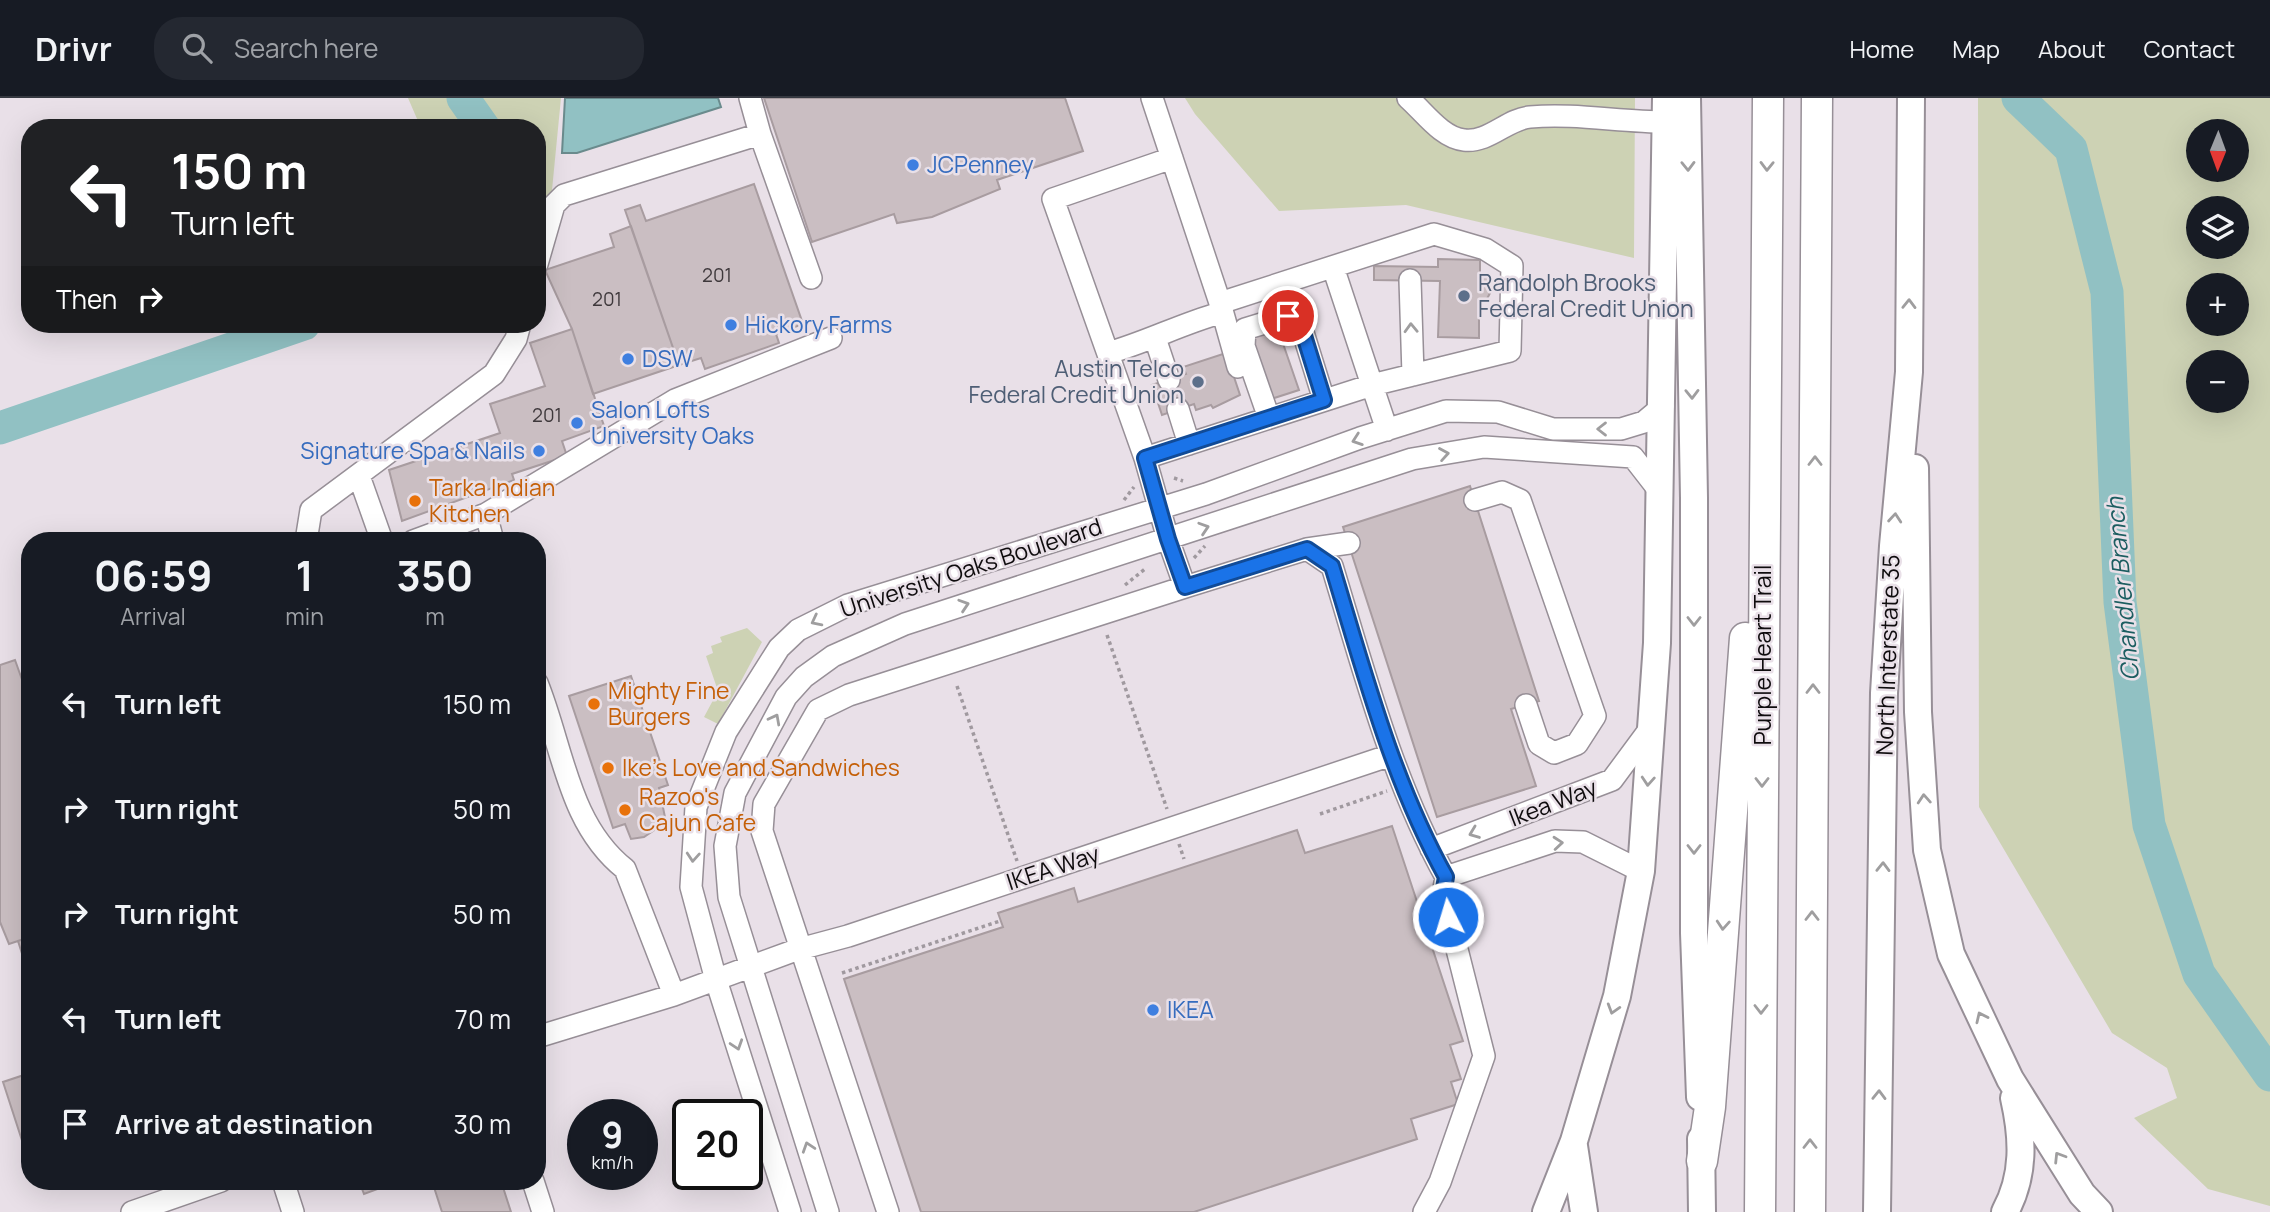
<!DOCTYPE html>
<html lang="en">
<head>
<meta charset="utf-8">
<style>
  :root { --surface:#171b24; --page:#242831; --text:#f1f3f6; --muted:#9ea1a6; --line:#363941 }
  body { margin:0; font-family:Manrope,sans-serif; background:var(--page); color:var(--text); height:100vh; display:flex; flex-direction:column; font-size:26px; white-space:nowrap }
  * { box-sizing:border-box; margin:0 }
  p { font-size:23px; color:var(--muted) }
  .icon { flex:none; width:38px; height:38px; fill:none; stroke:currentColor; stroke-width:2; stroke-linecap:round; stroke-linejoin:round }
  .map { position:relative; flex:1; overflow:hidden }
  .panel { position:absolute; left:21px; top:434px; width:525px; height:658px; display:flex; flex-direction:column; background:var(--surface); border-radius:28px; box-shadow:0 7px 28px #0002 }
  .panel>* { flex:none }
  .top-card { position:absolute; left:21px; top:21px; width:525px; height:214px; border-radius:28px; box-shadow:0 7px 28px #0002; background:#202124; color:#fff; overflow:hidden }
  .needle { width:46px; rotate:181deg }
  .fabs { position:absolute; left:2186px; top:21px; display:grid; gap:14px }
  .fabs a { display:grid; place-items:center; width:63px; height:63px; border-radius:50%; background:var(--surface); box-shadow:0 7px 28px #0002; font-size:35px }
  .speed { position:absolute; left:567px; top:1001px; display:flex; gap:14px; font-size:35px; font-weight:700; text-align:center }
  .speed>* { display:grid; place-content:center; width:91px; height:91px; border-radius:50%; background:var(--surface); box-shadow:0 7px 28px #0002; line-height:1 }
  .speed small { font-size:18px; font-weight:400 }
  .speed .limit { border:4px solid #111; border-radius:10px; background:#fff; color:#111 }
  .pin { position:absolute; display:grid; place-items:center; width:60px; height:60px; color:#fff; margin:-30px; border:4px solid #fff; border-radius:50%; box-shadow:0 2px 7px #0007 }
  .me { position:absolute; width:77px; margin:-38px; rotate:355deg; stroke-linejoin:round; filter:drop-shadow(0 0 5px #0008) }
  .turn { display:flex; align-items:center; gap:24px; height:147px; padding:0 35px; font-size:32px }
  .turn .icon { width:91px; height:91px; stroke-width:2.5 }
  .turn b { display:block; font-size:49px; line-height:60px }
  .then { display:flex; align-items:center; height:66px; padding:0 35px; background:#0003; gap:14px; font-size:26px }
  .eta { display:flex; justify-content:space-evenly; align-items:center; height:119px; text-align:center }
  .eta b { font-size:42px; font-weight:700; line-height:49px }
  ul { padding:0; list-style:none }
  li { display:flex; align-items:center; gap:21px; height:105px; padding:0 35px }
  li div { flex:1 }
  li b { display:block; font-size:26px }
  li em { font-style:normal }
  header { display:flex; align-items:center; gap:42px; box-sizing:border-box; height:98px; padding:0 35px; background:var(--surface); border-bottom:2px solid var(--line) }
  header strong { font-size:33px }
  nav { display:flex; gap:38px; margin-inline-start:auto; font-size:24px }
  .search { width:490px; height:63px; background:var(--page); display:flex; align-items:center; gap:18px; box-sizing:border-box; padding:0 24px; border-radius:28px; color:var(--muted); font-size:26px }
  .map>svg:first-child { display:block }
  .green { fill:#cdd2b4; fill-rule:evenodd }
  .water { fill:#91c1c3; stroke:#6a8b8d; stroke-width:2 }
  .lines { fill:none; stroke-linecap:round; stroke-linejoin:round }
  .river { stroke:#91c1c3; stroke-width:33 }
  .building { fill:#cabec2; stroke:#a89ca0; stroke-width:2 }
  .minor-casing { stroke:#978f97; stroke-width:24 }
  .major-casing { stroke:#978f97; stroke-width:30 }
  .highway-casing { stroke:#978f97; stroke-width:33 }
  .path { stroke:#a0999f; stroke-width:3.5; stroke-dasharray:3.5 3.5; stroke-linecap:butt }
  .minor { stroke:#fff; stroke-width:21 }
  .major { stroke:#fff; stroke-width:26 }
  .highway { stroke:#fff; stroke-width:30 }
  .oneway { stroke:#9f9e9f }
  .route-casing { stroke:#114b97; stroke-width:18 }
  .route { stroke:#1a73e8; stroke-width:12 }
  .shop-dot { fill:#3f7fe0; stroke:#e9e0e8; stroke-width:2.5 }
  .service-dot { fill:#5c6f8a; stroke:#e9e0e8; stroke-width:2.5 }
  .food-dot { fill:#e8710a; stroke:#e9e0e8; stroke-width:2.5 }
  .labels { text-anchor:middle; stroke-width:5; stroke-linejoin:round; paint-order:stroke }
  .number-label { font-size:19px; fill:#3e383b }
  .shop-label { font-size:23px; fill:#366cbe; stroke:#e9e0e8; text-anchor:start }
  .service-label { font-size:23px; fill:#4e5e75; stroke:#e9e0e8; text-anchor:start }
  .food-label { font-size:23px; fill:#c56008; stroke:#e9e0e8; text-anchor:start }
  .street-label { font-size:23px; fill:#0f0c0e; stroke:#e9e0e8 }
  .water-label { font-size:24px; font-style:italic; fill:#1b5d60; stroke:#e9e0e8 }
</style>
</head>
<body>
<header>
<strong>Drivr</strong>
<div class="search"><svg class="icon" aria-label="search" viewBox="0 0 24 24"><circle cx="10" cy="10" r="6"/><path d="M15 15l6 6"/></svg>Search here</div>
<nav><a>Home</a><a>Map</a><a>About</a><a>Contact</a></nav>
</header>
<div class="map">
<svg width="2270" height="1114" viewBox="0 0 2270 1114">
  <rect width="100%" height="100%" fill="#e9e0e8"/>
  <path class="green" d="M408 0H561L543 184 537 178V30H421Z
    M1185 0H1635L1634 160 1406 107 1279 113 1195 16Z
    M1978 0H2270V1108L2208 1091 2134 1020 2177 1000 2167 970 2112 935 1979 709ZM2198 33H2236V72H2198ZM2198 110H2236V149H2198ZM2198 187H2236V226H2198ZM2198 264H2236V303H2198Z
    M747 530 762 544 718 626 704 619 718 593 706 558 713 555 711 548 722 544 720 539Z"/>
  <path class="water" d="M565 0H718L721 9 577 55H562Z"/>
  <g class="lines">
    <path class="river" d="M463 0 484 30
      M2018 0 2071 51 2107 194 2120 504 2149 727 2199 876 2270 977
      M0 330 304 226"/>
  </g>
  <path class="building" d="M764 0H1065L1083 53 997 82 1000 91 932 119 897 125 894 116 812 144Z
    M754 86 803 226 776 236 779 245 705 271 701 260 679 267 625 112 640 107 646 123Z
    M631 128 679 267 593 296 572 231 545 172 614 149 610 136Z
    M1438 161 1480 162V175H1486L1489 180 1490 195 1487 201H1479V240L1438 239 1440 183 1374 182V168L1438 169Z
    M572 231 604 328 562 343 567 358 512 376 514 382 402 423 389 372 500 335 490 306 545 288 530 245Z
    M1278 231 1299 292 1268 302 1248 240Z
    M1226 255 1240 297 1213 310 1211 307 1196 312 1194 306 1162 317 1152 287 1186 276 1183 269Z
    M1470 388 1539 603 1511 611 1536 688 1437 719 1343 429Z
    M15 562 30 604 25 616 30 636V839L9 846 0 824V567Z
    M631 578 668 687 659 690 666 724 644 739 631 741 625 726 613 730 569 598Z
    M1392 728 1463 943 1450 947 1461 981 1451 984 1458 1006 1411 1021 1417 1041 1194 1114H921L844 881 1003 829 998 815 1074 790 1078 804 1297 732 1305 755Z
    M30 839V881L18 843Z
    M30 975V1064H29L3 984Z
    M359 1083H399L364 1096Z
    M432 1083H501L511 1114H442Z"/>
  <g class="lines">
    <g class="minor-casing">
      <path id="minor" d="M1152 0 1220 205 1434 136 1485 151 1512 168 1510 253 1372 287 1387 332
        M1408 0C1424 14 1442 40 1464 42 1489 45 1507 21 1530 19 1575 15 1620 24 1666 24
        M760 36 811 180
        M537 166 554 107 564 97 760 36 750 0
        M1333 169 1372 287 1145 360 1168 441 1185 489 1307 451 1332 468C1364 573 1392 682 1446 779L1443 796 1484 958 1440 1084 1424 1114
        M1410 182 1413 277
        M1220 205 1238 269
        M1155 240 1169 282
        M1108 255C1147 244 1181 226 1220 215
        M1178 311 1189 346
        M1269 320 1244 248 1245 231 1288 218 1301 228 1324 302
        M1145 360 1053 101 1172 60
        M359 378 382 443
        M1475 402 1502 394 1520 402 1595 618 1577 646 1554 655 1539 646 1526 607
        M486 416 675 302 831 240
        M306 443 311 412 494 276 516 241 520 226
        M413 443 486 416 493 443
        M1307 451 1349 445
        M537 585C563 649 568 726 625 771L674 897
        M1431 751 1612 682 1652 628
        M1446 779 1555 743 1583 744 1641 773
        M537 939 674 897 796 852 848 838 1391 657
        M283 1083 293 1114
        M533 1083 543 1114
        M132 1114 221 1083
        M790 1114 716 882 691 789 696 709 726 634 779 550 798 532 848 507 1206 396 1360 340 1446 313 1498 314 1553 331H1621L1644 324 1663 308
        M828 1114 729 799 725 748 735 695 786 599 804 579 833 558 905 526 1412 361 1484 349 1633 359 1661 395
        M888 1114 762 733 764 706 818 612 849 597 1185 489"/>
    </g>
    <g class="major-casing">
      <path id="major" d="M1687 0 1694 400V835L1700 999
        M1915 370 1918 614 1927 752 1951 856 2010 981 2082 1096 2099 1114
        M1701 1041 1702 1114
        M1574 1048 1584 1114
        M1546 1114 1574 1043 1617 898 1641 773 1657 545 1666 0
        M1877 1114 1884 595 1893 448 1909 274 1911 0
        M2005 1114C2025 1077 2023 1040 2014 1000"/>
    </g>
    <g class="highway-casing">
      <path id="highway" d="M1702 1063 1710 1009 1745 540
        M1760 1114 1768 0
        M1810 1114 1817 0"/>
    </g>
    <path class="path" d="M1174 380 1183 383
      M1124 402 1134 389
      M1194 460 1205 448
      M1125 487 1145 471
      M1107 537 1167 711
      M957 588 1017 763
      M1320 716 1387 693
      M1179 746 1184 761
      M842 875 1000 823"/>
    <use href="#minor" class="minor"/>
    <use href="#major" class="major"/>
    <use href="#highway" class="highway"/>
  </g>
  <defs><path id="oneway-chevron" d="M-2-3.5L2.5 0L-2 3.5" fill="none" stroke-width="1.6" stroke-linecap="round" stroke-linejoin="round" transform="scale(1.75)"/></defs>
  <g class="oneway">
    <use href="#oneway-chevron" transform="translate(1688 68) rotate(89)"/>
    <use href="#oneway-chevron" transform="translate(1767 68) rotate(91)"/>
    <use href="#oneway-chevron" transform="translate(1909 206) rotate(-89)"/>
    <use href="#oneway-chevron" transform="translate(1411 230) rotate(-92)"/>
    <use href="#oneway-chevron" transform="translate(1692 296) rotate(89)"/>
    <use href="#oneway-chevron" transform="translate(1602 331) rotate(180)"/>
    <use href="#oneway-chevron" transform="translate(1357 342) rotate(161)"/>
    <use href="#oneway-chevron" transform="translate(1444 356) rotate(-10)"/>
    <use href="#oneway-chevron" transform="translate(1815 363) rotate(-90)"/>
    <use href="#oneway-chevron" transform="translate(1895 420) rotate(-85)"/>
    <use href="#oneway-chevron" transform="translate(1204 430) rotate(-18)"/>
    <use href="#oneway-chevron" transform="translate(964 507) rotate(-18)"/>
    <use href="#oneway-chevron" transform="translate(816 523) rotate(153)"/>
    <use href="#oneway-chevron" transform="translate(1694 523) rotate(90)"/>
    <use href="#oneway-chevron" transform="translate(1813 591) rotate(-90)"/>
    <use href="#oneway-chevron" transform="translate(775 621) rotate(-62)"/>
    <use href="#oneway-chevron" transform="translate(1648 683) rotate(94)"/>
    <use href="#oneway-chevron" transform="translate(1762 684) rotate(90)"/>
    <use href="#oneway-chevron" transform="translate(1924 701) rotate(-94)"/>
    <use href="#oneway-chevron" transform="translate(1474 735) rotate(159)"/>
    <use href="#oneway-chevron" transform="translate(1558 745) rotate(-5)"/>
    <use href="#oneway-chevron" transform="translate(1694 751) rotate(90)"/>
    <use href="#oneway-chevron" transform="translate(693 759) rotate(94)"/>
    <use href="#oneway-chevron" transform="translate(1883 769) rotate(-89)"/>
    <use href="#oneway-chevron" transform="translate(1812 818) rotate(-90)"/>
    <use href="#oneway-chevron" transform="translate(1723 827) rotate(94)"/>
    <use href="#oneway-chevron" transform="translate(1613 911) rotate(107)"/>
    <use href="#oneway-chevron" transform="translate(1761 911) rotate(90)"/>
    <use href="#oneway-chevron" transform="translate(1981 919) rotate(-115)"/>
    <use href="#oneway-chevron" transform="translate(737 947) rotate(72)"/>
    <use href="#oneway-chevron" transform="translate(1879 997) rotate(-89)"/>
    <use href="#oneway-chevron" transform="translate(1810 1046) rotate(-90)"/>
    <use href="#oneway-chevron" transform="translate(808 1049) rotate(-108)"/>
    <use href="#oneway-chevron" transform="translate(2059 1059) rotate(-122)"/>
  </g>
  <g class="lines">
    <g class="route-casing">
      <path id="route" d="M1288 218 1301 228 1324 302 1145 360 1168 441 1185 489 1307 451 1332 468C1364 573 1392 682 1446 779L1443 796 1448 819"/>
    </g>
    <use href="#route" class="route"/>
  </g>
  <g class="shop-dot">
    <circle cx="913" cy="67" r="7"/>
    <circle cx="731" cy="227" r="7"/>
    <circle cx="628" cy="261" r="7"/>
    <circle cx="577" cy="325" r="7"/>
    <circle cx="539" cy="353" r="7"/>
    <circle cx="1153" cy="912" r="7"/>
  </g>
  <g class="service-dot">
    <circle cx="1464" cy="198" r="7"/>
    <circle cx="1198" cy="284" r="7"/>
  </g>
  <g class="food-dot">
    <circle cx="415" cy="403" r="7"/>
    <circle cx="594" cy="606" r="7"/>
    <circle cx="608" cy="670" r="7"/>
    <circle cx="625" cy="712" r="7"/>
  </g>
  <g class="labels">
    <g class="number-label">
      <text x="717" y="184">201</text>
      <text x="607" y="208">201</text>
      <text x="547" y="324">201</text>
    </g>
    <g class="shop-label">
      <text x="927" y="75">JCPenney</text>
      <text x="745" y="235">Hickory Farms</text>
      <text x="642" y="269">DSW</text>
      <text x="591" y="320">Salon Lofts<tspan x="591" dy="26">University Oaks</tspan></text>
      <text x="525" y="361" text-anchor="end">Signature Spa &amp; Nails</text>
      <text x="1167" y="920">IKEA</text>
    </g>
    <g class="service-label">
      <text x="1478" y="193">Randolph Brooks<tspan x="1478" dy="26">Federal Credit Union</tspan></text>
      <text x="1184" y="279" text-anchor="end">Austin Telco<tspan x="1184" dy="26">Federal Credit Union</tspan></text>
    </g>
    <g class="food-label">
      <text x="429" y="398">Tarka Indian<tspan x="429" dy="26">Kitchen</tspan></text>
      <text x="608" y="601">Mighty Fine<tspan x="608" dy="26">Burgers</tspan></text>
      <text x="622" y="678">Ike's Love and Sandwiches</text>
      <text x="639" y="707">Razoo's<tspan x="639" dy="26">Cajun Cafe</tspan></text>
    </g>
    <g class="street-label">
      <text transform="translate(971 470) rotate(-18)" y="8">University Oaks Boulevard</text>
      <text transform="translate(1763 557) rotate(-90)" y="8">Purple Heart Trail</text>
      <text transform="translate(1888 557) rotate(-88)" y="8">North Interstate 35</text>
      <text transform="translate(1553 705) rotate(-21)" y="8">Ikea Way</text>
      <text transform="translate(1053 770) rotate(-18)" y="8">IKEA Way</text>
    </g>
    <g class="water-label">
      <text transform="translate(2123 491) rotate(-95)" y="8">Chandler Branch</text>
    </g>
  </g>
</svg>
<div class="fabs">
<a><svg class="needle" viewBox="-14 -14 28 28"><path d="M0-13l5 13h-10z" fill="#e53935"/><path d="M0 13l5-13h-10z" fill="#9ea1a6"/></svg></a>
<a><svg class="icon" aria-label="layers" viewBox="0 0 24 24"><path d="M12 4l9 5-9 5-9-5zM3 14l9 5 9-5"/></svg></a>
<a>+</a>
<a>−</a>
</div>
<div class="speed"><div>9<small>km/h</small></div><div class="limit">20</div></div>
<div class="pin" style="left:1288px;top:218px;background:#d93025"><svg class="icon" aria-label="arrive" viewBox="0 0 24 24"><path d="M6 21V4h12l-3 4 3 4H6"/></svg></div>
<svg class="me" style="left:1448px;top:819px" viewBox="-20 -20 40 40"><circle r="17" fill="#1a73e8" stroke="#fff" stroke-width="3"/><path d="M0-11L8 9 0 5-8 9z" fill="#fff"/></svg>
<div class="top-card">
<div class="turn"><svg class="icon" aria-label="left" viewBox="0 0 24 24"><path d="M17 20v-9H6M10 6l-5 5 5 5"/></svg><div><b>150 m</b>Turn left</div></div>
<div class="then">Then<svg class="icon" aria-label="right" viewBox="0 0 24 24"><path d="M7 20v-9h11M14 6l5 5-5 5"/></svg></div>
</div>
<section class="panel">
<div class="eta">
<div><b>06:59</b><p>Arrival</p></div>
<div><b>1</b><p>min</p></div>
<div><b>350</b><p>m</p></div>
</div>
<ul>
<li><svg class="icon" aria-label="left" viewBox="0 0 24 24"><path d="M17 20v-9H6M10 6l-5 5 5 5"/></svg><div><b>Turn left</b></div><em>150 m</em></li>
<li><svg class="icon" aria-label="right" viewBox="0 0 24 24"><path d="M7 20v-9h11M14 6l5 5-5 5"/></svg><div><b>Turn right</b></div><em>50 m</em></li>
<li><svg class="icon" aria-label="right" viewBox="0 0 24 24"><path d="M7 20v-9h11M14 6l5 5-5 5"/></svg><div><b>Turn right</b></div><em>50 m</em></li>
<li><svg class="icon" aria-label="left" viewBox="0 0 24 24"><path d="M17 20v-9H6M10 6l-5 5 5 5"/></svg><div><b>Turn left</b></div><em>70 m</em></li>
<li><svg class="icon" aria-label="arrive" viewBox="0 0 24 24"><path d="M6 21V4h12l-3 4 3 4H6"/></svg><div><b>Arrive at destination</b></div><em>30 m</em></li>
</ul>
</section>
</div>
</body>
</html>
